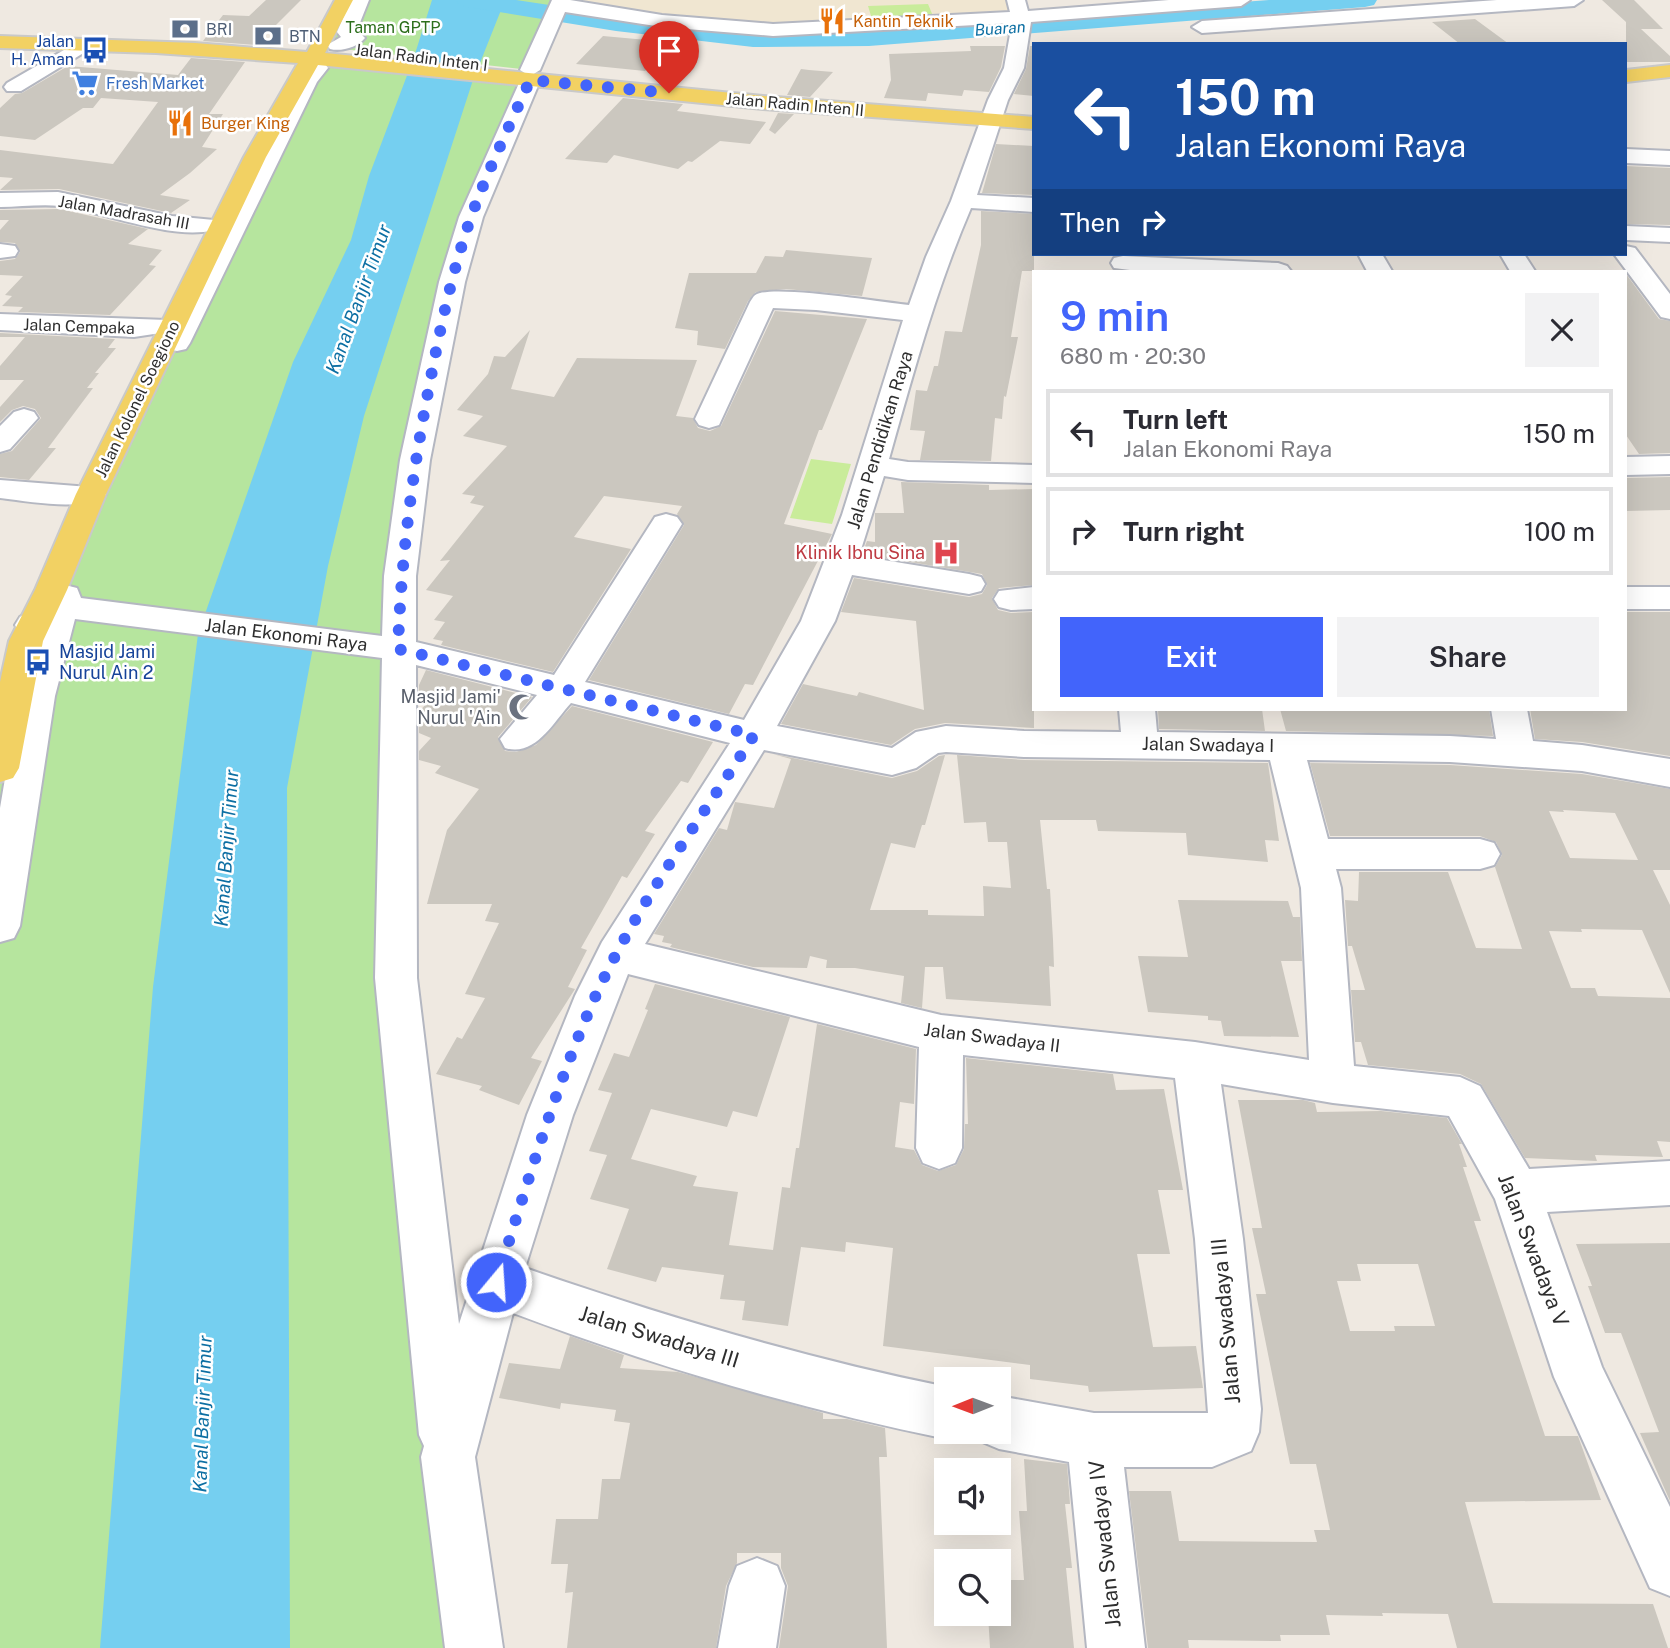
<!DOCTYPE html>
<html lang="en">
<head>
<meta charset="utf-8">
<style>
  :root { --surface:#fff; --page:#f2f2f3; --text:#2b2b33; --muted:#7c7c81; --line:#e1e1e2; --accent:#4264fb }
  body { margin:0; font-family:"Public Sans",sans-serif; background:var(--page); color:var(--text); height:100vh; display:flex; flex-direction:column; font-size:26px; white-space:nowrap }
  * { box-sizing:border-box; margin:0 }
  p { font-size:23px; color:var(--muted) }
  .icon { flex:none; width:38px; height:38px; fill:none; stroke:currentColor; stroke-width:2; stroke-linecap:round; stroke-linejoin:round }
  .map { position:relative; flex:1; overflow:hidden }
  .side { position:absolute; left:1032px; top:270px; width:595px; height:441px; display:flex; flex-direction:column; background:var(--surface); border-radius:0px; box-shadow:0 7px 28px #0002 }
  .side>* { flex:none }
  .hud { position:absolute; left:1032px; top:42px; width:595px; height:214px; border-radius:0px; box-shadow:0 7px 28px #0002; background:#1a4fa0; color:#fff; overflow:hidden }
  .needle { width:46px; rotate:269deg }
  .fabs { position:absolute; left:934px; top:1367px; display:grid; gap:14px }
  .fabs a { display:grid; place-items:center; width:77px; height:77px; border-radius:0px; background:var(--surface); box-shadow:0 7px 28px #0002; font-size:35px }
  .pin { position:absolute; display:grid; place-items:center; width:60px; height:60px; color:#fff; margin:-72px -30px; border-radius:50% 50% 50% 0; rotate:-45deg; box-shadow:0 0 7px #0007 }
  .pin .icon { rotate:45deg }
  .me { position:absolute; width:77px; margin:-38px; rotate:18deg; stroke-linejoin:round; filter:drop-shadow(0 0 5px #0008) }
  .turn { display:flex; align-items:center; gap:24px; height:147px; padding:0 28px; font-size:32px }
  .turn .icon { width:91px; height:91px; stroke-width:2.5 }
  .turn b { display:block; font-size:49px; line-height:60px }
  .then { display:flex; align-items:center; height:66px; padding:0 28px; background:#0003; gap:14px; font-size:26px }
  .round { display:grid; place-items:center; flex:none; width:74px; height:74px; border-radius:0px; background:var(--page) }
  .headline { display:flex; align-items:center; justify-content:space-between; height:119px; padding:0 28px }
  h1 { font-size:42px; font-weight:600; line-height:52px; color:var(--accent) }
  .button { display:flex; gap:14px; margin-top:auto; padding:14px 28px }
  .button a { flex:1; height:80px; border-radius:0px; background:var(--accent); color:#fff; font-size:28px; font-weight:600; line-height:80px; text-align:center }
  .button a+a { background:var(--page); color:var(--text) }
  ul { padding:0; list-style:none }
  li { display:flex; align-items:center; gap:21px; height:88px; margin:0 14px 10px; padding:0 14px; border:4px solid var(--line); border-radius:0px }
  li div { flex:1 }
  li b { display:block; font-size:26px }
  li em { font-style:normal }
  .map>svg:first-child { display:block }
  .education { fill:#f0e6d1 }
  .green { fill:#b6e59e }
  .pitch { fill:#c9ec9a }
  .water { fill:#75cff0 }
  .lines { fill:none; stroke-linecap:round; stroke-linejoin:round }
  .river { fill:#75cff0; fill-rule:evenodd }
  .building { fill:#cbc7bf; fill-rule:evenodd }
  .minor-casing { stroke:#b4b7c1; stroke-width:4 }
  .major-casing { stroke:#c9c9c9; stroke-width:4 }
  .minor { fill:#fff; fill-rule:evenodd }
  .major { fill:#f2d163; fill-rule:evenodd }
  .route { stroke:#4264fb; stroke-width:12; stroke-dasharray:0 21.6 }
  .labels { text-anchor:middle; stroke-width:5; stroke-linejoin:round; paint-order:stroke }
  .far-food-label { font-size:16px; fill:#c56008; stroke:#fff; text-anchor:start }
  .far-park-label { font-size:16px; fill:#2c6e1b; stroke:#fff }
  .far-water-label { font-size:16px; font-style:italic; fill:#0d6fa3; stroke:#fff }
  .far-service-label { font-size:16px; fill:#4e5e75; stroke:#fff; text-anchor:start }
  .far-transit-label { font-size:16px; fill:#164399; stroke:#fff; text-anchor:end }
  .far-street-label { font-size:16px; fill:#2e2e2e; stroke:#fff }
  .far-shop-label { font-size:16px; fill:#366cbe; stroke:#fff; text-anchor:start }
  .street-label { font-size:18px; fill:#2e2e2e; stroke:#fff }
  .health-label { font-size:18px; fill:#be3a42; stroke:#fff; text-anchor:end }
  .transit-label { font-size:18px; fill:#164399; stroke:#fff; text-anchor:start }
  .worship-label { font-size:18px; fill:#5b616d; stroke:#fff; text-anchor:end }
  .water-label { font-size:19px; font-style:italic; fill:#0d6fa3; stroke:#fff }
  .near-street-label { font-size:21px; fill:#2e2e2e; stroke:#fff }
</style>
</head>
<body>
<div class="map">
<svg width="1670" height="1648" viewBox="0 0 1670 1648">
  <rect width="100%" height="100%" fill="#efe9e1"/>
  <path class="education" d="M561 0H1015L1022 17 713 26Z"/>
  <path class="green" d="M344 0H561L530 70 343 49 333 43 325 33Z
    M312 58 530 81 471 217 398 649 396 978 467 1648H0V768L51 590Z"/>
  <path class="pitch" d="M928 4 933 16 872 19 868 6Z
    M811 459 851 464 832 524 790 518Z"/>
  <path class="water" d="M432 0H505L472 83 364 416 328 566 287 788 290 1648H100L153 987 198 634 293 362 351 240 369 176 414 57Z"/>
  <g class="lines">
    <path class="river" d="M456 0H516L616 15 753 31 869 30 1269 0H1377L1374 5 1365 7 869 46 753 47 616 31 468 7 459 5Z"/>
  </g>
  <path class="building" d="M266 0H301L270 31H266L256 45 203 41 223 15 249 16Z
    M1602 0H1634L1663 29H1641L1670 56V62H1626V22Z
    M1475 19 1509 44H1460L1432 22Z
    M603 36 658 41 657 61 645 71 576 64Z
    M970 46H1005L1001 67 989 92 964 90 962 96 928 93 926 101 884 98 891 80 889 54 971 51Z
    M1030 46H1034V96L1014 94 1026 69Z
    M191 58 245 62 209 114H223L202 147 217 149 190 173 160 195 190 200 171 213 59 189 0 190 13 178 0 177V150L113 164 158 102 101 98 93 108H83L35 140 0 136V108L15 94 22 93 68 66 178 75Z
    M801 69 809 70 833 72 810 97 787 95Z
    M623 98 683 104 677 111 766 122 750 144 720 141 692 162 688 161 678 169 614 155 607 163 565 159Z
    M778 113 794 114 775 134 769 130Z
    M996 144 1034 146V195L982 193Z
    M1626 166 1670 168V225L1626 224Z
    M60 209 148 229 128 244 162 250 149 265 156 266 110 315 18 312 23 307 2 306 12 296 5 295 23 276 0 275V261L15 259 20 252 15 243 0 242V230L9 220H0V210Z
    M981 211 1034 214V271H1022L1011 337H1018L1006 397 1004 396 1002 419 995 418 991 461 920 460 925 431 910 430 916 390 927 391 934 366H938L945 331 962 332 981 245Z
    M786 250 872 258 862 296 786 289 756 292 748 301 725 349 697 345 698 331 675 328 689 273H756L765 256 783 257Z
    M1626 274 1659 319 1670 321V453L1639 454 1626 435Z
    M775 311 867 319 822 430H819L784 524 832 534 753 685 745 684 729 714 589 680 684 525 677 514 682 506 604 496 574 537 631 549 553 672 441 645 443 641 433 639 445 622 434 620 453 596 426 590 450 560 440 561 484 506 470 503 475 496 462 494 507 446 463 436 483 416 457 410 488 374 494 356 505 357 530 330 511 389 554 397 577 358 697 360 676 416 693 418 698 428 710 431 721 426Z
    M0 333 115 339 108 348H116L95 373H99L87 388H93L48 448H56L29 480 0 477V454L12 451 41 418 35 409 23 406 12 410 0 422V407L24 380H0V366L25 337H0Z
    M1670 477V510L1626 511V478Z
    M901 482 989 485V490L1034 489V585L999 588 992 598 998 610 1011 613 1034 612V728L945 723 915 729 891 745 781 724 803 684 857 696 859 692 924 710 916 621 841 612 854 578 969 597 982 594 987 585 982 574 862 554 867 541 875 542V513H904Z
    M1626 612H1670V756L1582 742 1535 739 1530 709H1626Z
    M426 670 532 697 498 737 505 751 516 752 536 745 572 706 713 742 688 783 681 781 645 831 655 834 627 878 622 876 581 948 587 950 568 987 575 989 531 1058 542 1061 519 1105 479 1090 482 1086 436 1074 457 1037 462 1039 485 998 465 994 499 923 485 921 492 904H427L447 830 479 789 435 773 441 766 419 760V751L431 738 419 733V712L425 705 419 704V685Z
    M1158 709H1262L1265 731 1159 729Z
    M1280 709H1489L1493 736 1286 731Z
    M773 754 892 778 917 771 939 756 945 755 925 825H922L915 848 891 843 870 910H928V915L984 916 983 886 1011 888 1007 842H988L986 822 964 823 957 755 1024 760 1268 763 1279 841 1265 840 1268 862 1188 855 1186 833 1098 831 1096 820H1040L1047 889H1050L1053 940 1054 967 1049 966 1051 1006 946 999 943 967H925L922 1008 901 1003 904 976 855 968H826L827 960 810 956 807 968 753 967 670 947 672 944 662 942 664 936 654 934 719 828 727 830 735 802 774 808 791 759Z
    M1310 763 1450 765 1582 774 1670 789V870H1653L1670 905V993L1642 930 1581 929 1582 932 1549 931 1571 988H1595L1598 996 1670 998V1142L1657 1141 1663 1157 1595 1155 1597 1161 1525 1158 1481 1084 1460 1074 1368 1065 1361 1042H1355L1351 990H1365L1352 946H1348L1345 900 1358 901 1359 872H1448L1476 948 1522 949 1495 867 1502 855 1496 842 1480 836H1330ZM1563 810 1615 813 1638 860 1570 858 1549 811 1564 812Z
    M1178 900 1288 901 1293 917H1300L1302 961H1281L1299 1037 1224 1036 1221 1021 1208 1020V1016L1148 1012 1138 956 1188 957Z
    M655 984 790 1017 757 1117 733 1111 727 1127 651 1109 631 1159 697 1176 693 1186 738 1192 729 1245 773 1250 782 1187 790 1188 796 1148H799L817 1024 916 1049 914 1104 900 1102 895 1147 914 1150 922 1165 938 1171 956 1165 964 1149 965 1124H968L966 1058 1113 1074 1116 1090 1164 1089 1183 1190H1158L1170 1254H1137L1153 1347 1196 1346 1203 1388 1089 1392 1088 1386 1030 1379V1365L883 1346 893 1248 846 1242 845 1252 801 1247 788 1326 742 1320 745 1301 720 1299 724 1275 662 1267 656 1282 607 1269 629 1209 590 1199 607 1155 589 1151 612 1093 598 1090 614 1053 629 1057 648 1010 645 1009Z
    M1238 1100H1303L1315 1103 1317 1112 1381 1111 1447 1118 1462 1144H1459L1467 1167H1463L1481 1221H1474L1545 1436H1578L1601 1500 1465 1502 1493 1603 1653 1604 1668 1648H1457L1448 1614 1382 1613 1383 1616 1326 1615 1330 1635H1280L1281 1641 1188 1640 1189 1648H1148L1129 1491H1171L1179 1541 1317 1542 1314 1530H1330L1316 1464H1290L1256 1294H1266L1252 1228H1262ZM1357 1264H1418L1435 1326H1394L1395 1331H1350L1337 1281H1361Z
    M1670 1243V1501L1640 1433 1659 1432 1621 1333H1605L1588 1286H1592L1576 1244Z
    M570 1336 624 1355 620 1368 678 1372 823 1413V1419H847L885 1428 887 1457H879L887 1648H779L788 1586 781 1568V1553H737V1563L726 1586 716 1648H567L573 1592 565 1593 568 1564H551L556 1519H598L602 1479H620L630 1423 614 1421 616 1410 561 1403 560 1409 499 1398 509 1363 560 1369Z
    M1024 1459 1067 1464 1070 1504H1065L1072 1568H1066L1074 1648H990L988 1614H999V1580H1024L1019 1511H1027Z"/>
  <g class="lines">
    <g class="minor-casing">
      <path id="minor" d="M351 0H369L357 30 365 38C358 47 341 52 330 49L327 45 341 37 337 32Z
        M552 0H570L662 15 773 24 1010 12 1007 0H1025L1028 11 1169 0H1250L1241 6 1031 22 1024 68 1008 100 977 195 1034 198V212L971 208C936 289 913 374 889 459L908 462 1034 465V483L908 480 884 476 859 556 969 574 981 577 985 584 981 591 969 594 852 575 835 621 777 726 892 748 916 732 946 726 1024 731 1121 732 1119 709H1155L1157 732 1450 736 1496 739 1491 709H1527L1533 741 1582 745 1670 759V787L1582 771 1450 762 1307 760 1328 839H1480L1494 843 1500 854 1494 865 1480 869H1336L1341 888 1354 1066 1460 1077 1480 1086 1529 1169 1670 1161V1205L1547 1212 1602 1367 1670 1507V1596L1650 1588 1554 1377 1495 1199 1449 1116 1333 1103 1221 1084 1243 1239 1261 1409 1259 1432 1251 1451 1212 1467H1124L1145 1648H1087L1069 1462 999 1449 980 1441 976 1432H999V1396L1094 1413H1208L1195 1239 1175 1078 963 1055 962 1148 955 1163 939 1169 923 1163 916 1148 919 1047 628 974 573 1115 525 1268C663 1316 804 1358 947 1387V1432H966L947 1439C800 1409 653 1366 513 1313L475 1457 503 1648H445L421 1457 424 1446 419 1435 375 978 382 658 75 619 55 696 20 926 14 938 0 942V808L19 696 37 635 20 633 15 625 20 617 47 599 53 588 65 585 77 588 81 598 382 636 384 576 400 460 439 282 459 217 520 81 528 75 520 70ZM565 12 662 27 773 36 1012 23 1004 68 988 100 951 201 926 257 909 305C882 302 777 285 757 294 753 296 753 298 750 302L695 419 699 425 709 428 719 425 773 308 816 310 903 320 842 515 801 621 744 720 585 682 682 524 677 517 666 514 655 517 554 675 416 642V576L430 460 465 282 483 217 540 81 532 75 540 70ZM416 665 537 695 500 739 505 748C535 757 552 724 571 703L730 743 602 942 575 996 527 1115 459 1324 417 978ZM764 750 892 775 916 768 938 753 946 752 1024 757 1270 760 1301 888 1309 1060 1195 1042 941 1015 645 944Z
        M1497 0H1583L1574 6 1202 33 1192 27 1202 21Z
        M83 39 93 45 90 49 21 91H7L4 87 7 83Z
        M318 62 325 64 328 68 317 82 190 343 186 349 177 351 168 349 164 343 297 82 306 68Z
        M1626 149 1670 151V165L1626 163Z
        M58 192 172 216 214 220 218 225 214 230C172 241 104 212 60 206 41 204 19 207 0 207V193Z
        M1626 226 1670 228V242L1626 240Z
        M0 244 15 246 18 251 15 256 0 258Z
        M1626 246 1635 248 1670 294V319L1661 317 1614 254H1626Z
        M1358 254H1382L1392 271H1367Z
        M1500 254H1524L1535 271H1510Z
        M1123 256 1278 263 1287 266 1291 271H1138L1114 268 1111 263 1114 258Z
        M0 314 167 320 171 326 167 332 134 337 0 330Z
        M24 409 34 412 38 418 10 449 0 452V426L14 412Z
        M1670 456V474L1626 475V457Z
        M0 480 102 488 106 494 102 500C69 509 33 502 0 498Z
        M1034 587V609L1011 610 999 607 994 599 999 591Z
        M1626 587H1670V609H1626Z
        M757 1558 777 1566 785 1586 776 1648H718L729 1586 737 1566Z"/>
    </g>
    <g class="major-casing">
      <path id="major" d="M335 0H353L325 53 763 96 1034 117V129L763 109 318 65 266 157 106 494 67 590 43 641 19 768 13 778 0 782V682L9 641 35 590 76 494 244 157 298 63 156 53 0 48V36L195 43 307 52Z
        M1670 65V77L1626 82V70Z"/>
    </g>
    <use href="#minor" class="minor"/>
    <use href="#major" class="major"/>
  </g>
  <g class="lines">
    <path class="route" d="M496 1282C527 1186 555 1087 596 995 638 903 700 820 754 735L398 649C401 559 412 475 429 387 440 329 452 272 471 217 488 170 510 125 530 80L669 93"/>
  </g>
  <defs>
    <g id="restaurant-bare" transform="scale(2.1)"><path d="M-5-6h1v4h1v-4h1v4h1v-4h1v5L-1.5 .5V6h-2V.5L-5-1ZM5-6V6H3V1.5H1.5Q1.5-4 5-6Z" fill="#e8710a" stroke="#fff" stroke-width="2.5" paint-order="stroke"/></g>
    <g id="bank-bare" transform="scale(2.1)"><path d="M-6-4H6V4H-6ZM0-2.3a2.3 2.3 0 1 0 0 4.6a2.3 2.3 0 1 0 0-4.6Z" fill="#5c6f8a" stroke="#fff" stroke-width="2.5" paint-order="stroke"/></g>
    <g id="bus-bare" transform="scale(2.1)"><path d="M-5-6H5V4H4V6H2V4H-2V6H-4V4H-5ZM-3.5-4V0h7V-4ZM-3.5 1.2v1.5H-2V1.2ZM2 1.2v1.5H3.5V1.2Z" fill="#1a4fb4" stroke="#fff" stroke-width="2.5" paint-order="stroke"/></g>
    <g id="supermarket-bare" transform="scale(2.1)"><path d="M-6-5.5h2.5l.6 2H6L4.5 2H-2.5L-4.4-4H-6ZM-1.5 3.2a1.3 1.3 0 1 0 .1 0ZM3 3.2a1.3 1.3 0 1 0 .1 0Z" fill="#3f7fe0" stroke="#fff" stroke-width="2.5" paint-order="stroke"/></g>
    <g id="hospital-bare" transform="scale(2.1)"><path d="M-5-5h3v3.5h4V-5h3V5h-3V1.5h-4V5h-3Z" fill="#e0444e" stroke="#fff" stroke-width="2.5" paint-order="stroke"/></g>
    <g id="mosque-bare" transform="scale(2.1)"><path d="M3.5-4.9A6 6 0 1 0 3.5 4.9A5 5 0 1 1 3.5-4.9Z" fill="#6b7280" stroke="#fff" stroke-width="2.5" paint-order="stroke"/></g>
  </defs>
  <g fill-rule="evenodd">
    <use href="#restaurant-bare" x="832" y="21"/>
    <use href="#bank-bare" x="185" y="29"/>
    <use href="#bank-bare" x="268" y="36"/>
    <use href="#bus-bare" x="95" y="50"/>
    <use href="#supermarket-bare" x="85" y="83"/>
    <use href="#restaurant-bare" x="180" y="123"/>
    <use href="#hospital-bare" x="946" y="553"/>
    <use href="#bus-bare" x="38" y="662"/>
    <use href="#mosque-bare" x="522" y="707"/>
  </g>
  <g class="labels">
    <g class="far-food-label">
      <text x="853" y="27">Kantin Teknik</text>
      <text x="201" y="129">Burger King</text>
    </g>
    <g class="far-park-label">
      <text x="393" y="33">Taman GPTP</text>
    </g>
    <g class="far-water-label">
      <text transform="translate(1000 28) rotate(-4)" y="6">Buaran</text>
    </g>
    <g class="far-service-label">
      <text x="206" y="35">BRI</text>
      <text x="289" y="42">BTN</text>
    </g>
    <g class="far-transit-label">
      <text x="74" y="47">Jalan<tspan x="74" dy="18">H. Aman</tspan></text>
    </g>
    <g class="far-street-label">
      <text transform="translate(421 57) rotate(7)" y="6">Jalan Radin Inten I</text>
      <text transform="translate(795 104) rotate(5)" y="6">Jalan Radin Inten II</text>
      <text transform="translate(124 212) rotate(10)" y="6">Jalan Madrasah III</text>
      <text transform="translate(79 326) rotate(2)" y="6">Jalan Cempaka</text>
      <text transform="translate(137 399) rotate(-64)" y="6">Jalan Kolonel Soegiono</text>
    </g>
    <g class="far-shop-label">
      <text x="106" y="89">Fresh Market</text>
    </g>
    <g class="street-label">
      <text transform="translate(880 440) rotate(-73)" y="6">Jalan Pendidikan Raya</text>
      <text transform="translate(286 635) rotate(7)" y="6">Jalan Ekonomi Raya</text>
      <text transform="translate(1208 745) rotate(1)" y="6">Jalan Swadaya I</text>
      <text transform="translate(992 1038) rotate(7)" y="6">Jalan Swadaya II</text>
    </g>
    <g class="health-label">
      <text x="925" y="559">Klinik Ibnu Sina</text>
    </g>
    <g class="transit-label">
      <text x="59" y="658">Masjid Jami<tspan x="59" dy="21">Nurul Ain 2</tspan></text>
    </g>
    <g class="worship-label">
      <text x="501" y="703">Masjid Jami'<tspan x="501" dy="21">Nurul 'Ain</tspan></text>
    </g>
    <g class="water-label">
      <text transform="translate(358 299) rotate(-70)" y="7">Kanal Banjir Timur</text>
      <text transform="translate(226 848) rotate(-86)" y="7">Kanal Banjir Timur</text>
      <text transform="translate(202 1414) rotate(-88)" y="7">Kanal Banjir Timur</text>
    </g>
    <g class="near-street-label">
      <text transform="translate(1533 1250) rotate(69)" y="7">Jalan Swadaya V</text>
      <text transform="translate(1226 1321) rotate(-95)" y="7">Jalan Swadaya III</text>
      <text transform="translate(659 1337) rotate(17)" y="7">Jalan Swadaya III</text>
      <text transform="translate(1105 1544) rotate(-96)" y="7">Jalan Swadaya IV</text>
    </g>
  </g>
</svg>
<div class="fabs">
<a><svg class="needle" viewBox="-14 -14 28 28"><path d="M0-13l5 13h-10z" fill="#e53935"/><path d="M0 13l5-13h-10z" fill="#7c7c81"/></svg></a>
<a><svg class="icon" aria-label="sound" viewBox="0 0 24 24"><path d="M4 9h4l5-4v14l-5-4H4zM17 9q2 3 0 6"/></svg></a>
<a><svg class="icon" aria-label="search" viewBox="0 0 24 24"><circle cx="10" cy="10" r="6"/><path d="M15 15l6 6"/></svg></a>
</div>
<div class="pin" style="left:669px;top:93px;background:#d93025"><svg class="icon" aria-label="arrive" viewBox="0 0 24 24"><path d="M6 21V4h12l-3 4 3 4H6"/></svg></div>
<svg class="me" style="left:496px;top:1282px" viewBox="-20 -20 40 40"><circle r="17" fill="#4264fb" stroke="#fff" stroke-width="3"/><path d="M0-11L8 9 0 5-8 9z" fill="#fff"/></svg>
<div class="hud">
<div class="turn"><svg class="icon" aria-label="left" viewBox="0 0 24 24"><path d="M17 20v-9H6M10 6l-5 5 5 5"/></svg><div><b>150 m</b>Jalan Ekonomi Raya</div></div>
<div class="then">Then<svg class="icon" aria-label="right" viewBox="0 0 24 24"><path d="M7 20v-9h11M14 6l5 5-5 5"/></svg></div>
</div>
<section class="side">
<div class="headline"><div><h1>9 min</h1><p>680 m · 20:30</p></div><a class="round"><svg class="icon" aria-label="close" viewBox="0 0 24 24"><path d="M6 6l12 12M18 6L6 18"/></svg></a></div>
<ul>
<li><svg class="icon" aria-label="left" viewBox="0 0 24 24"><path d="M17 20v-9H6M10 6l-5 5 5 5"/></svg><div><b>Turn left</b><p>Jalan Ekonomi Raya</p></div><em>150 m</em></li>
<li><svg class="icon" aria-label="right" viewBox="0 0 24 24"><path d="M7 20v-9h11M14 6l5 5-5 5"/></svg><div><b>Turn right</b></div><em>100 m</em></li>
</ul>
<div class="button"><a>Exit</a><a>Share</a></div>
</section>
</div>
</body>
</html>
